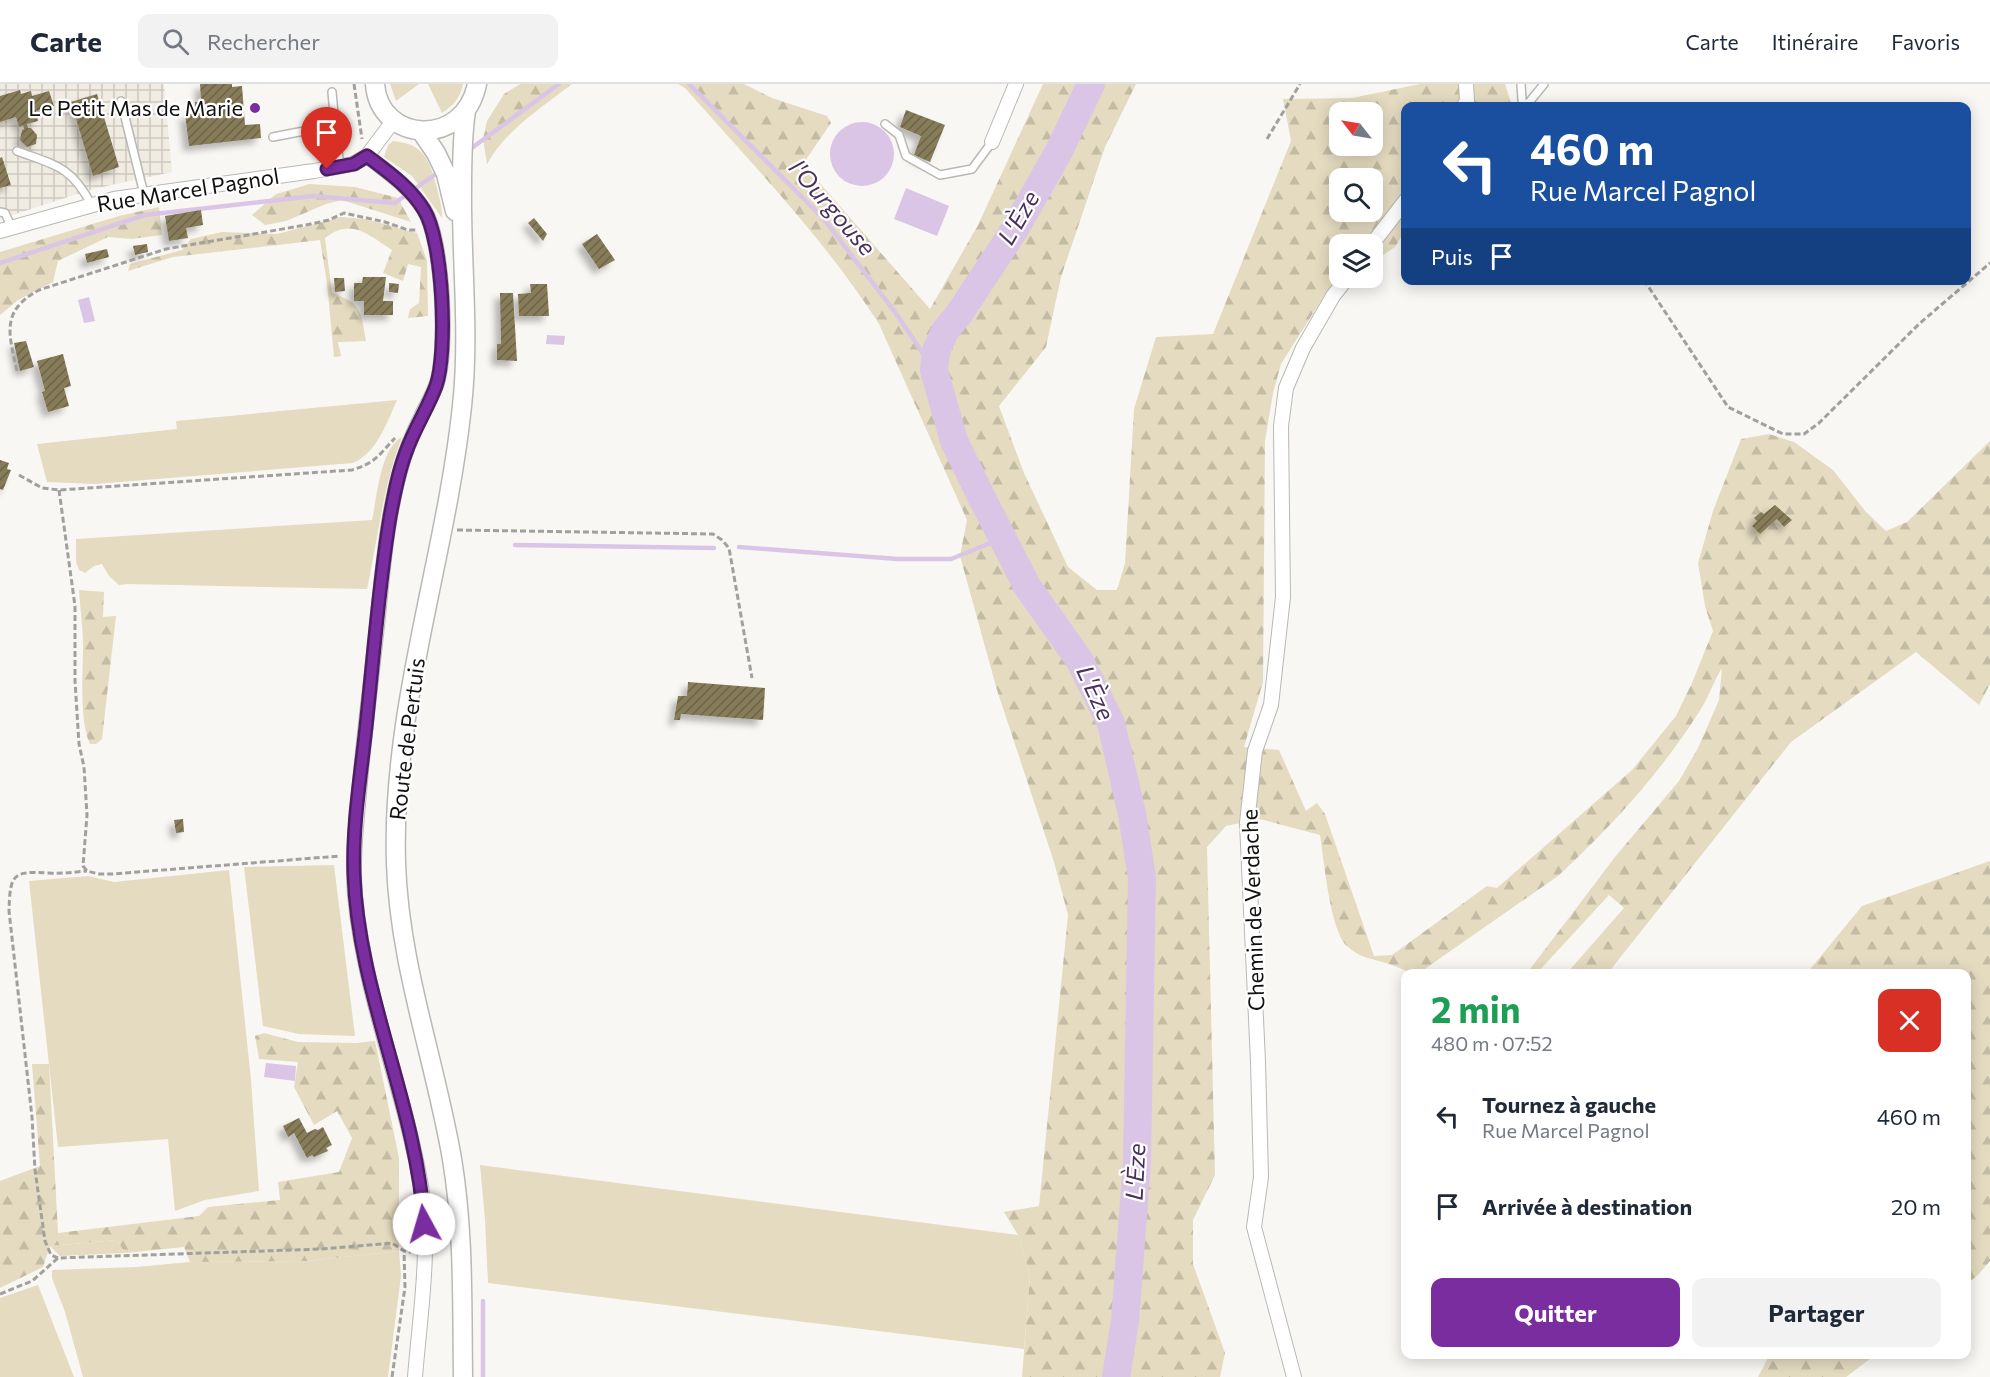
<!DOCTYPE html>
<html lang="fr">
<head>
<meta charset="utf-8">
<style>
  :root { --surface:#fff; --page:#f2f2f3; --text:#1f2937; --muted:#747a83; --line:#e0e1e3; --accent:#792d9e }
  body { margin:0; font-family:Commissioner,sans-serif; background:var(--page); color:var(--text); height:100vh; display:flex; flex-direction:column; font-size:22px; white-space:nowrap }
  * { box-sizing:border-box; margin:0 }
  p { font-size:20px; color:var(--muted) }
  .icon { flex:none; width:33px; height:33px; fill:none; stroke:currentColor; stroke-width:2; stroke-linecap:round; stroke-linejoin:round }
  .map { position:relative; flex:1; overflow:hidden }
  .sheet { position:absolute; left:1401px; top:885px; width:570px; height:390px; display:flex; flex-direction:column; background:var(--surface); border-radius:12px; box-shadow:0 3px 15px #0003 }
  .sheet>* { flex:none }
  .banner { position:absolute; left:1401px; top:18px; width:570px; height:183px; border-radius:12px; box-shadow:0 3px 15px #0003; background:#1a4fa0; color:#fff; overflow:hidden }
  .needle { width:39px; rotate:301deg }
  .controls { position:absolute; left:1329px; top:18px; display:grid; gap:12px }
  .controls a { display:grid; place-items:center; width:54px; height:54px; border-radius:12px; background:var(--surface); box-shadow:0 3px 15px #0003; font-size:30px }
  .pin { position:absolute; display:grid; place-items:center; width:51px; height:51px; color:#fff; margin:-62px -26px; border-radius:50% 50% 50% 0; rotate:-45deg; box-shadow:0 0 6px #0007 }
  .pin .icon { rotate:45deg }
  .me { position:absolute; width:66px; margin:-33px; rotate:354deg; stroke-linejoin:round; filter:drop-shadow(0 0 4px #0008) }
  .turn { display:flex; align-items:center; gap:21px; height:126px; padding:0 30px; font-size:27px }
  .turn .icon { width:78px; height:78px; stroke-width:2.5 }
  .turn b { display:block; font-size:42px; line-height:51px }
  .then { display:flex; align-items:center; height:57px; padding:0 30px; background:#0003; gap:12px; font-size:22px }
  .round { display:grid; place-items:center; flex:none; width:63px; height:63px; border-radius:12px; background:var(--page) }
  .headline { display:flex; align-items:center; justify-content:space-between; height:102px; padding:0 30px }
  h1 { font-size:36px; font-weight:700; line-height:45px; color:#1e9e55 }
  .cta { display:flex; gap:12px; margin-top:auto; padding:12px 30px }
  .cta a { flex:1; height:69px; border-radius:12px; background:var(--accent); color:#fff; font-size:24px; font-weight:700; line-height:69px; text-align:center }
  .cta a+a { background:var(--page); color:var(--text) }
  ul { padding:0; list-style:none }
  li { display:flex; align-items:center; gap:18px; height:90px; padding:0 30px }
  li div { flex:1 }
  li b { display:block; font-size:22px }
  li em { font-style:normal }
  header { display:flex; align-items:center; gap:36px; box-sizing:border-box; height:84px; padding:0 30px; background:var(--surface); border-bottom:2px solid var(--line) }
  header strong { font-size:28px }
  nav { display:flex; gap:33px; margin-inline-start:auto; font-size:21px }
  .search { width:420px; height:54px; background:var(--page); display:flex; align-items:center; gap:15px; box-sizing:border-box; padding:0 21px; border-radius:12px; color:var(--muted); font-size:22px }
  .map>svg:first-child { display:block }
  .industrial { fill:url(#industrial-grid) }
  .green { fill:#e4dbc0 }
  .forest { fill:url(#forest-firs); fill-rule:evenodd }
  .water { fill:#dac5e7 }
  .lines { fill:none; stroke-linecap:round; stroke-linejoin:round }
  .stream { stroke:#dac5e7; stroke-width:4.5 }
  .river { stroke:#dac5e7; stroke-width:28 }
  .building { fill:url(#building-hatch); filter:url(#shadow) }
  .service-casing { stroke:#b9b8b5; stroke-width:10 }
  .minor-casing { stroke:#b9b8b5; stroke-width:16 }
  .secondary-casing { stroke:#b9b8b5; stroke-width:21 }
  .path { stroke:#a2a09e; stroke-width:3; stroke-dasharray:6 3; stroke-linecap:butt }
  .service { stroke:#fff; stroke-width:7 }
  .minor { stroke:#fff; stroke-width:14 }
  .secondary { stroke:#fff; stroke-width:18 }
  .route-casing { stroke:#4f1d67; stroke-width:15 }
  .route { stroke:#792d9e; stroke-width:10 }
  .poi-dot { fill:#792d9e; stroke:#fff; stroke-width:2 }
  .labels { text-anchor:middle; stroke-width:4.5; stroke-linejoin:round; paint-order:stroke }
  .poi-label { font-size:22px; fill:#111110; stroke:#fff; text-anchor:end }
  .street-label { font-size:22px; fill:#111110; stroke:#fff }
  .water-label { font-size:24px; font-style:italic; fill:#4b305c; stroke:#fff }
</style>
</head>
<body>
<header>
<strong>Carte</strong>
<div class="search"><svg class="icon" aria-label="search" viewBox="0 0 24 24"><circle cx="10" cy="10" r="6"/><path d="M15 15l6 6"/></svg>Rechercher</div>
<nav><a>Carte</a><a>Itinéraire</a><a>Favoris</a></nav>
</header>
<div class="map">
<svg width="1990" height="1293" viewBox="0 0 1990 1293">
  <defs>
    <pattern id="industrial-grid" width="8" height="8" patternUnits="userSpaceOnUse" patternTransform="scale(1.5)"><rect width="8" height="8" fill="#f0ece2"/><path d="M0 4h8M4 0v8" fill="none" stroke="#cdc9c1"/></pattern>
    <pattern id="forest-firs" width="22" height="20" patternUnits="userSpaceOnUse" patternTransform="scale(1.5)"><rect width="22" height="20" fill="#e4dbc0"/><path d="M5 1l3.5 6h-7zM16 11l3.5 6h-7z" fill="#c3bba4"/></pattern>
    <pattern id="building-hatch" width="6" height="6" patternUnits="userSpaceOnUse" patternTransform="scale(1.5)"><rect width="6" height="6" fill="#877b59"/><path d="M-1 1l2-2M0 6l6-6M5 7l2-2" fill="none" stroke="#6d6348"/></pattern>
    <filter id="shadow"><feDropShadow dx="-5.5" dy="5.5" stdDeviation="3" flood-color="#0004"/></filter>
  </defs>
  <rect width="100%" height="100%" fill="#f9f7f4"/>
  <path class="industrial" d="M0 0H164L172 88 93 105 0 135Z"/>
  <path class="green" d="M390 0H419L396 17Z
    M428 0H463C461 13 453 22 442 29Z
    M393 57C423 60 429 74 436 101 439 111 442 123 442 134L412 92 384 73 388 61Z
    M397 316C387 338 377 369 353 379L95 400 47 398 37 360 177 345 176 337Z
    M402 353C383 402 378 454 367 505L128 500 119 501 109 492 102 480 94 482 85 489 79 486 76 478V455L372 436C377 414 380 364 402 353Z
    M334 781 355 952 299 950 263 942 244 783Z
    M229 786 251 996 259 1107 205 1116 175 1127 168 1055 58 1063 29 797 88 792 114 798Z
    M480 1081 1018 1151 1030 1190 1024 1265 488 1199 485 1136Z
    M117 1156 125 1169 60 1172 50 1162Z
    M399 1167 401 1192 388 1293H83L65 1228 52 1194V1186L136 1183 190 1178 307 1177Z
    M38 1201 74 1293H0V1214Z"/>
  <path class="forest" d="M520 0H572C541 24 507 45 487 80L483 55 487 37 504 10Z
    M678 0H744L772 14 827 32 831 39 803 80 930 225 978 141 1043 0H1136L1105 63 1061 193 1046 263 999 322 1024 389 1068 483 1097 506H1117L1125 479 1134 325 1156 253 1213 250 1291 57 1283 15 1352 14 1420 0H1505L1512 22H1406L1405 147 1395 163 1373 178 1372 160H1340V194H1351L1324 212 1281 280 1273 309 1265 357 1263 598 1244 663 1279 666 1306 727 1317 719 1325 730 1374 872 1392 871 1487 802 1497 804 1632 686 1676 632 1692 599 1713 547 1705 522 1698 479 1713 427 1741 355 1769 350 1794 358 1833 386 1866 428 1886 447 1907 438 1990 357V600L1979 621 1916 568 1791 658 1608 889H1567L1624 824 1609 811 1537 889H1527L1615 773 1679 697 1698 664 1719 616 1722 584C1714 597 1709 612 1701 625 1662 687 1612 742 1558 792L1419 889C1408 889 1399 883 1389 880 1374 875 1359 874 1347 862 1330 846 1324 776 1320 751L1260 735 1226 742 1207 763 1215 1091 1193 1136V1180L1225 1269 1220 1293H1022L1030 1190 1018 1151 1004 1128 1039 1122 1068 831 1054 778 997 606 960 472 967 436 879 240C824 154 752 80 685 4ZM1340 28H1372V62H1340ZM1340 94H1372V128H1340Z
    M310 100 355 103 398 114 411 138 342 116 326 120 286 137 265 141 252 131 276 110Z
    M159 123 162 151 132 155 108 153 58 177 53 198 18 216 0 231V168L119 132Z
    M341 133 365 135 417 149 427 177 428 232 408 234 410 225 419 219 421 183 408 180 403 197 383 189 392 166C369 151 351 133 325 154L332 209C362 219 361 228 366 257L338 258 341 272 334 273 327 199 320 156 173 173 128 187 130 180 182 166 191 155 222 148 277 150Z
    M79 506 104 508 103 533 116 532 102 655 96 660H90C79 637 83 588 83 562 83 543 80 524 79 506Z
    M1990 777V1177L1978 1191 1967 1200 1966 890 1807 889 1862 822Z
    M264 949 298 958 356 959 375 957 399 1074V1167L307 1177 190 1178 184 1163 125 1169 117 1156 50 1162 43 1183 0 1204V1097L40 1082 32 980H49L58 1149 199 1132 208 1123 280 1116 278 1098 339 1088 352 1054 337 1027 314 1041 294 1003 298 978 259 975 255 952Z
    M1770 1270H1875V1271L1846 1293H1758Z"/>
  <path class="water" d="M830 70a32 32 0 1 1 64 0a32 32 0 1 1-64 0Z
    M906 104 949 122 937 152 894 135Z
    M89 213 95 237 84 239 78 216Z
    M547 251 565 252 564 261 546 260Z
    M266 979 296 982 295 997 264 993Z"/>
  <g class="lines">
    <path class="stream" d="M689 0 823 134 895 228 934 286
      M469 66 559 0
      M0 179 145 131 313 112 395 119 440 87
      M515 461 714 464
      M739 463 898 475H951L1003 454
      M483 1217V1293"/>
    <path class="river" d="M1091 0 1059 67 1015 145 959 230 945 247 936 267 934 286 954 357 982 414 1027 502 1080 577 1111 639 1132 730 1142 794 1137 1078 1125 1237 1116 1293"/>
  </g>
  <path class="building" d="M200 0H232V3L242 2 245 41 260 40 261 54 189 62 185 30H196L195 18 201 17Z
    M20 6 21 10 31 7 32 12 49 7 54 22 36 27 38 37 27 40 28 44H31L37 51 36 60 27 63 20 56 22 46 24 45 23 41 19 43 16 33 0 38V12Z
    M97 10 119 83 93 92 71 18Z
    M906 26 945 41 930 78 914 71 921 52 900 43Z
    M2 73 11 101 0 104V74Z
    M201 126 203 141 186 144 188 154 169 157 165 132Z
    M534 134 547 150 543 157 528 139Z
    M597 150 615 176 599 185 582 160Z
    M147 160 148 168 135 171 133 162Z
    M107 165 109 173 87 179 85 170Z
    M363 193H386L383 217H393V231H364V217H354V199H362Z
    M334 194H344L345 207 335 208Z
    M389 199 399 200 398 209 389 208Z
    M530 200H547L549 232H519L518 210 531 209Z
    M500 209H513L517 277 497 276V260H501Z
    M26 257 34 283 20 287 14 259Z
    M63 270 71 302 64 304 69 322 48 328 42 308 45 307 37 277Z
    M0 376 9 379 7 385 11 386 3 406 0 405Z
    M1775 421 1792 436 1784 443 1777 435 1760 450 1752 442 1757 437 1754 434 1761 428 1764 430Z
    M688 598 765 604 763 636 681 630 680 636H674L678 612H687Z
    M183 735 184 748 176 749 174 736Z
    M299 1034 307 1049 315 1045 318 1046 323 1043 332 1061 326 1064 328 1067 314 1073 312 1071 307 1074 294 1049 288 1053 283 1042Z"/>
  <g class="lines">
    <g class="service-casing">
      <path id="service" d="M1521 0 1522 16 1525 22
        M332 8 335 41
        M121 17 144 110
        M1526 22 1544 0
        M885 40 899 51 906 72 940 91 972 85 992 58
        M273 53 335 41 340 83
        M17 67C55 81 71 82 91 120
        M0 128 5 129 12 144"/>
    </g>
    <g class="minor-casing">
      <path id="minor" d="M1464 22 1467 16 1466 0
        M992 58 1016 0
        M367 72C388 88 408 102 423 124 443 154 448 264 437 299 433 311 426 322 421 333 412 351 405 368 400 387 387 434 383 483 378 532 372 591 364 650 359 709 356 743 352 777 355 811 364 911 404 1004 421 1102 431 1165 420 1230 415 1293
        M0 147 114 115 314 87 353 80 367 72 394 36
        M1372 160 1406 116
        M1294 1293 1254 1143 1261 1093 1258 978 1247 739 1255 667 1271 621 1283 513 1281 342 1286 304 1303 264 1333 212 1347 194"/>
    </g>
    <g class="secondary-casing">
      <path id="secondary" d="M375 0C379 59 464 65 477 0
        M421 47 436 69 446 90 455 127
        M463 1293C462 1221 464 1147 452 1075 435 976 399 880 396 779 391 624 446 475 462 322 470 250 461 176 462 104 462 78 462 52 466 27"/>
    </g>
    <path class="path" d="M354 0 362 55
      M1267 55 1300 0
      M1644 196 1728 323 1783 350H1804L1819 339 1919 240 1990 179
      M17 287C9 250 0 227 39 206L166 165 306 141 329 136 344 129 385 138 408 146H418
      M19 391 42 404 59 406 352 386C375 379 379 371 395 354
      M59 406 75 522V597L79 660 84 683 87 731 83 782 87 787 99 790H112L340 772
      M457 446 713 450 722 456 729 464 752 594
      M58 1174 51 1171 45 1157 35 1086 32 1033 9 827C10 789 13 787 49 789 62 790 74 788 87 787
      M0 1210 32 1197 58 1174 322 1165 392 1159 404 1167 411 1168
      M392 1293 405 1203 404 1167"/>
    <use href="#service" class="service"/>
    <use href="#minor" class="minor"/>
    <use href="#secondary" class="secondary"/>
  </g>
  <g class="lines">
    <g class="route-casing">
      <path id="route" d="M327 85 354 80 367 72C388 88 410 103 424 126 443 156 448 268 436 302 428 324 414 345 406 368 398 389 394 411 390 433 379 499 374 567 367 633 362 685 352 738 354 790 358 910 417 1021 424 1140"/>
    </g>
    <use href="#route" class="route"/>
  </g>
  <circle class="poi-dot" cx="255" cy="24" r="6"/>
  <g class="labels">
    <g class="poi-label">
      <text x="243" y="32">Le Petit Mas de Marie</text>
    </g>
    <g class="street-label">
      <text transform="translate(188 106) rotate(-9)" y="8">Rue Marcel Pagnol</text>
      <text transform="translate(407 655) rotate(-83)" y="8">Route de Pertuis</text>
      <text transform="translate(1253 826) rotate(-92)" y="8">Chemin de Verdache</text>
    </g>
    <g class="water-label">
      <text transform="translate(832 124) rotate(49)" y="8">l'Ourgouse</text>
      <text transform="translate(1019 134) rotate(-60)" y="8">L'Èze</text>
      <text transform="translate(1095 609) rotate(65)" y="8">L'Èze</text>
      <text transform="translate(1136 1088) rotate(-87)" y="8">L'Èze</text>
    </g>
  </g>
</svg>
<div class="controls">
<a><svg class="needle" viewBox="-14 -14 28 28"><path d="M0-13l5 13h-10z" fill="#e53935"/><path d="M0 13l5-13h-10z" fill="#747a83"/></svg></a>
<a><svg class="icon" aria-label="search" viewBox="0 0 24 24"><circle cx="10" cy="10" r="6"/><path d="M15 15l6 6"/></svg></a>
<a><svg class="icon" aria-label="layers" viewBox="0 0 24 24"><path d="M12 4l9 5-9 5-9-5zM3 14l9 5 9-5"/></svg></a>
</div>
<div class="pin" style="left:327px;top:85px;background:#d93025"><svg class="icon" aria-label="arrive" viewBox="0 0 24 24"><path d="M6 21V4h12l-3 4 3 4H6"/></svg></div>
<svg class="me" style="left:424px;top:1140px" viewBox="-20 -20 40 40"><circle r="19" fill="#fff"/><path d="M0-13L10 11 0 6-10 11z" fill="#792d9e"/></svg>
<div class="banner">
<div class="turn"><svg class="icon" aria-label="left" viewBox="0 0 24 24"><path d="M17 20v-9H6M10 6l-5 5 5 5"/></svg><div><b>460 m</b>Rue Marcel Pagnol</div></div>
<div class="then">Puis<svg class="icon" aria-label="arrive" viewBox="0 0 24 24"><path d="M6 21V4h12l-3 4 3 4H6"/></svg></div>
</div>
<section class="sheet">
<div class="headline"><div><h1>2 min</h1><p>480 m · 07:52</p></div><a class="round" style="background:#d93025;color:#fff"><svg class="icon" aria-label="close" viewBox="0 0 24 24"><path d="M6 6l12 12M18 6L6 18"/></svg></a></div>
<ul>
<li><svg class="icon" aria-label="left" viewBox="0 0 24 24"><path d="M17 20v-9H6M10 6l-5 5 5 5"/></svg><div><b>Tournez à gauche</b><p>Rue Marcel Pagnol</p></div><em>460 m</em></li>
<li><svg class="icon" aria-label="arrive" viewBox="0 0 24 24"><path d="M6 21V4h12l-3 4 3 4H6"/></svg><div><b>Arrivée à destination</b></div><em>20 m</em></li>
</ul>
<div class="cta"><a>Quitter</a><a>Partager</a></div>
</section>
</div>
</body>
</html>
